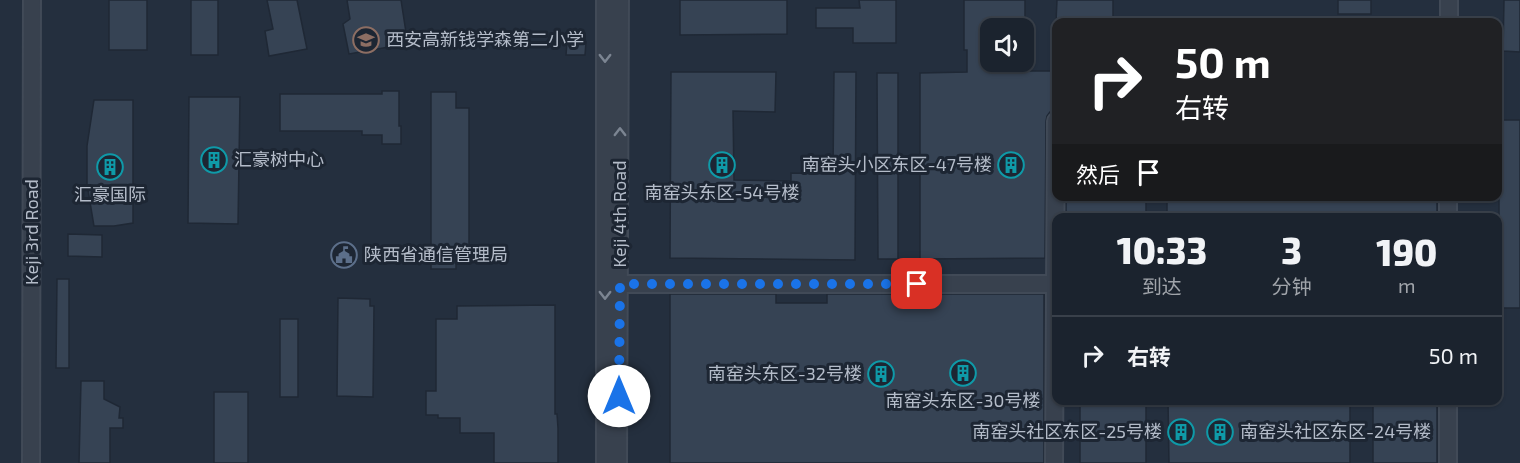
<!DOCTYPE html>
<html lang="zh">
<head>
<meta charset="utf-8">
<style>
  :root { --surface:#1b232e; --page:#282f3a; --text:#f1f3f6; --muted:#a0a4aa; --line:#39404a }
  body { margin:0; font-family:"Exo 2","Noto Sans SC",sans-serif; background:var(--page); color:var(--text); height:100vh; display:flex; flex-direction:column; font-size:22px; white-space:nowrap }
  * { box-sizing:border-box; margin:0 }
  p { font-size:20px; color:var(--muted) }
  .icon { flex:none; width:33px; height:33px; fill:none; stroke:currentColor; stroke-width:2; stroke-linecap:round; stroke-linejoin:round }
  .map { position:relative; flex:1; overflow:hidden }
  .side { position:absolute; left:1052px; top:213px; width:450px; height:192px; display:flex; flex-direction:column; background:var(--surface); border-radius:12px; box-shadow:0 2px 4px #0004,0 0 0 2px var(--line) }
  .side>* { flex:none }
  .guide { position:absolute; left:1052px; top:18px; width:450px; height:183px; border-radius:12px; box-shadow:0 2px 4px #0004,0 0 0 2px var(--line); background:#202124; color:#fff; overflow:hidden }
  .tools { position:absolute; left:980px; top:18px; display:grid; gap:12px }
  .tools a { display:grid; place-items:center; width:54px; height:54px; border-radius:12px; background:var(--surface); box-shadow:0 2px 4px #0004,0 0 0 2px var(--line); font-size:30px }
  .pin { position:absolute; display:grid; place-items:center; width:51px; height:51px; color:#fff; margin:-26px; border-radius:12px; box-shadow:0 3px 9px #0006 }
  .me { position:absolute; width:66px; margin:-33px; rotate:0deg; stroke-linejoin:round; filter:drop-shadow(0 0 4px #0008) }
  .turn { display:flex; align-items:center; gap:21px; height:126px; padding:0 24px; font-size:27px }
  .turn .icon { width:78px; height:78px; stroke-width:2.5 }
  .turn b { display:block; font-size:42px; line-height:51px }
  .then { display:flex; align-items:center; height:57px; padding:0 24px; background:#0003; gap:12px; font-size:22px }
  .eta { display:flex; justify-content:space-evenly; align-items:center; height:102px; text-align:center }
  .eta b { font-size:36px; font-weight:800; line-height:42px }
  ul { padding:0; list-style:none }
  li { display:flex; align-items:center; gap:18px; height:78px; padding:0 24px; border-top:2px solid var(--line) }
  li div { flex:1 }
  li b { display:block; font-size:22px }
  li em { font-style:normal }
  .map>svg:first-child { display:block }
  .building { fill:#364354; stroke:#1f2835; stroke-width:1.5 }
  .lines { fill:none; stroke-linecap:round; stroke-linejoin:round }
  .minor-casing { stroke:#414a57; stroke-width:20 }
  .minor { stroke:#38414e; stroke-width:16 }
  .oneway { stroke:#7c8592 }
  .route { stroke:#1a73e8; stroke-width:10; stroke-dasharray:0 18 }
  .labels { text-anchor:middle; stroke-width:6; stroke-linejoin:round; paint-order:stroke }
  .poi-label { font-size:18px; fill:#b4bcc9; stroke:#1d2633; text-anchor:start }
  .street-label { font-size:18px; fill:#b4bcc9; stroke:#1d2633 }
</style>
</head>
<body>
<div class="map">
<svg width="1520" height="463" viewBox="0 0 1520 463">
  <rect width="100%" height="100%" fill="#242f3e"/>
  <path class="building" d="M109 0H147V50H109Z
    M191 0H218V55H191Z
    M267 0H297L307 49 269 56 265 31 273 29Z
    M347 0H401L407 39 400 45 349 54 343 24 350 19Z
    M680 0H787V34L680 35Z
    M859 0H896V43H853V28H816V8H860Z
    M964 0H1025V28H990V71H1056V111L1050 112 1047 116 1046 121 1045 258 920 259V73L967 72V50H964Z
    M1057 0H1113V22H1056Z
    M1338 0H1371V14H1338Z
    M1504 0H1520V52L1503 51Z
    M567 42H586L585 55H566Z
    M671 72H776L775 112 733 111 734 180 791 181V173L833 174 834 72H856L855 260 670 258Z
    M877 73H898V259H878Z
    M382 91H399V126H401V144H382V135H362V131H280V94H382Z
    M431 92H456V108H469V254H456V269H431Z
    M189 97H240L238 224 188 223Z
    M94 100H133V223L114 226H94L88 190H87V146Z
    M1499 120H1520V308H1499Z
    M1066 196H1146V218H1066Z
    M1167 196H1437V218H1167Z
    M68 234 102 235V257L68 256Z
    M57 279H69V368H56Z
    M670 294H776V303H827V294H1044V463H670Z
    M338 298 370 299V306H374L373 397 337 396Z
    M555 305V414H557L558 428V463H494V433H460V418H438V415H426V391H436V319H457V306Z
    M280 319H298V397H280Z
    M81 381H104V399L120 407 119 418H123V428H110V463H79Z
    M214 392H248V463H214Z
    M1080 400H1146V463H1080Z
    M1168 400H1350V463H1169Z
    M1373 400H1437V463H1373Z"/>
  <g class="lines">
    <g class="minor-casing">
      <path id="minor" d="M605 0V463
        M1449 22V0
        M1448 218V196
        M620 284H1055
        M31 463 32 0
        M618 463 620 0
        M1054 463 1056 121
        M1448 463V400"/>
    </g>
    <use href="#minor" class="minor"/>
  </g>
  <defs><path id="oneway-chevron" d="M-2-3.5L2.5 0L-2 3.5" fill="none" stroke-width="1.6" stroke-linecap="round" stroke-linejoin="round" transform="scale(1.5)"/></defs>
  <g class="oneway">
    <use href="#oneway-chevron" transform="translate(605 58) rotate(90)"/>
    <use href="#oneway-chevron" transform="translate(620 132) rotate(-90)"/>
    <use href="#oneway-chevron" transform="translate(605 295) rotate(90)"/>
  </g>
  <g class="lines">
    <path class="route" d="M619 396 620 284H917"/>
  </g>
  <defs>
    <g id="school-ring" transform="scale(1.35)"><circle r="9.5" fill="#1d2633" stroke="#8d6e63" stroke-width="1.5"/><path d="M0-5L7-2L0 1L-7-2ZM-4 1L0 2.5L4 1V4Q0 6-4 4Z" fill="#8d6e63"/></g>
    <g id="building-ring" transform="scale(1.35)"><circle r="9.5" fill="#1d2633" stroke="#0f9aa8" stroke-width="1.5"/><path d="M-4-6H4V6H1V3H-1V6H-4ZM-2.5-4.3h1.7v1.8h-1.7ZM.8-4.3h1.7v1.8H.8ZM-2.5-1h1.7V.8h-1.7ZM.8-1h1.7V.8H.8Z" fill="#0f9aa8"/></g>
    <g id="civic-ring" transform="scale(1.35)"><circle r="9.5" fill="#1d2633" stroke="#5c6f8a" stroke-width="1.5"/><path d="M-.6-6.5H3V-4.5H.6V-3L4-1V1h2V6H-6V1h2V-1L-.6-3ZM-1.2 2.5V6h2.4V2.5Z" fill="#5c6f8a"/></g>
  </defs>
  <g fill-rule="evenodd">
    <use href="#school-ring" x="366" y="40"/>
    <use href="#building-ring" x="214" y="160"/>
    <use href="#building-ring" x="722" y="165"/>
    <use href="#building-ring" x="1011" y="165"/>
    <use href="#building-ring" x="110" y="167"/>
    <use href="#civic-ring" x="344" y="255"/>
    <use href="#building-ring" x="963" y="373"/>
    <use href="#building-ring" x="881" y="374"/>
    <use href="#building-ring" x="1181" y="432"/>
    <use href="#building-ring" x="1220" y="432"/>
  </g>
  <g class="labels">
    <g class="poi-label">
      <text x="386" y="46">西安高新钱学森第二小学</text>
      <text x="234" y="166">汇豪树中心</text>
      <text x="992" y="171" text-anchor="end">南窑头小区东区-47号楼</text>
      <text x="722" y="199" text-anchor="middle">南窑头东区-54号楼</text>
      <text x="110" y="201" text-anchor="middle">汇豪国际</text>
      <text x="364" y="261">陕西省通信管理局</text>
      <text x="862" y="380" text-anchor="end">南窑头东区-32号楼</text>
      <text x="963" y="407" text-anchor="middle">南窑头东区-30号楼</text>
      <text x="1162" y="438" text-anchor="end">南窑头社区东区-25号楼</text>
      <text x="1240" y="438">南窑头社区东区-24号楼</text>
    </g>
    <g class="street-label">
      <text transform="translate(620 214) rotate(-90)" y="6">Keji 4th Road</text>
      <text transform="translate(32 232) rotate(-90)" y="6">Keji 3rd Road</text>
    </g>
  </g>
</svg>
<div class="tools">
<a><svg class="icon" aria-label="sound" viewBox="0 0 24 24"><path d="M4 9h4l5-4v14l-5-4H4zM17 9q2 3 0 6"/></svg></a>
</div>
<div class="pin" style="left:917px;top:284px;background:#d93025"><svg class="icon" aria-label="arrive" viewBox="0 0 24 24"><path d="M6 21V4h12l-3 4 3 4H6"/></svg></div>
<svg class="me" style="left:619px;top:396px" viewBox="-20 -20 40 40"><circle r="19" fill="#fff"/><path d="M0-13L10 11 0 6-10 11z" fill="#1a73e8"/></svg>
<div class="guide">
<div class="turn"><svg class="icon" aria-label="right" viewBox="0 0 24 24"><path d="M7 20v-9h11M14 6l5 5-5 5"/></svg><div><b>50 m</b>右转</div></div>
<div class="then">然后<svg class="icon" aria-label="arrive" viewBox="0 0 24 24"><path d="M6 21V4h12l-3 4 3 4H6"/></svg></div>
</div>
<section class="side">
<div class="eta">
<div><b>10:33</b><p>到达</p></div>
<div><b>3</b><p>分钟</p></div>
<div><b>190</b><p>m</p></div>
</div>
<ul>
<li><svg class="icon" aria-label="right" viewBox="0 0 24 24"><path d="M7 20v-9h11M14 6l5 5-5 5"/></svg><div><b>右转</b></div><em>50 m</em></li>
</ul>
</section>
</div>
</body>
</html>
